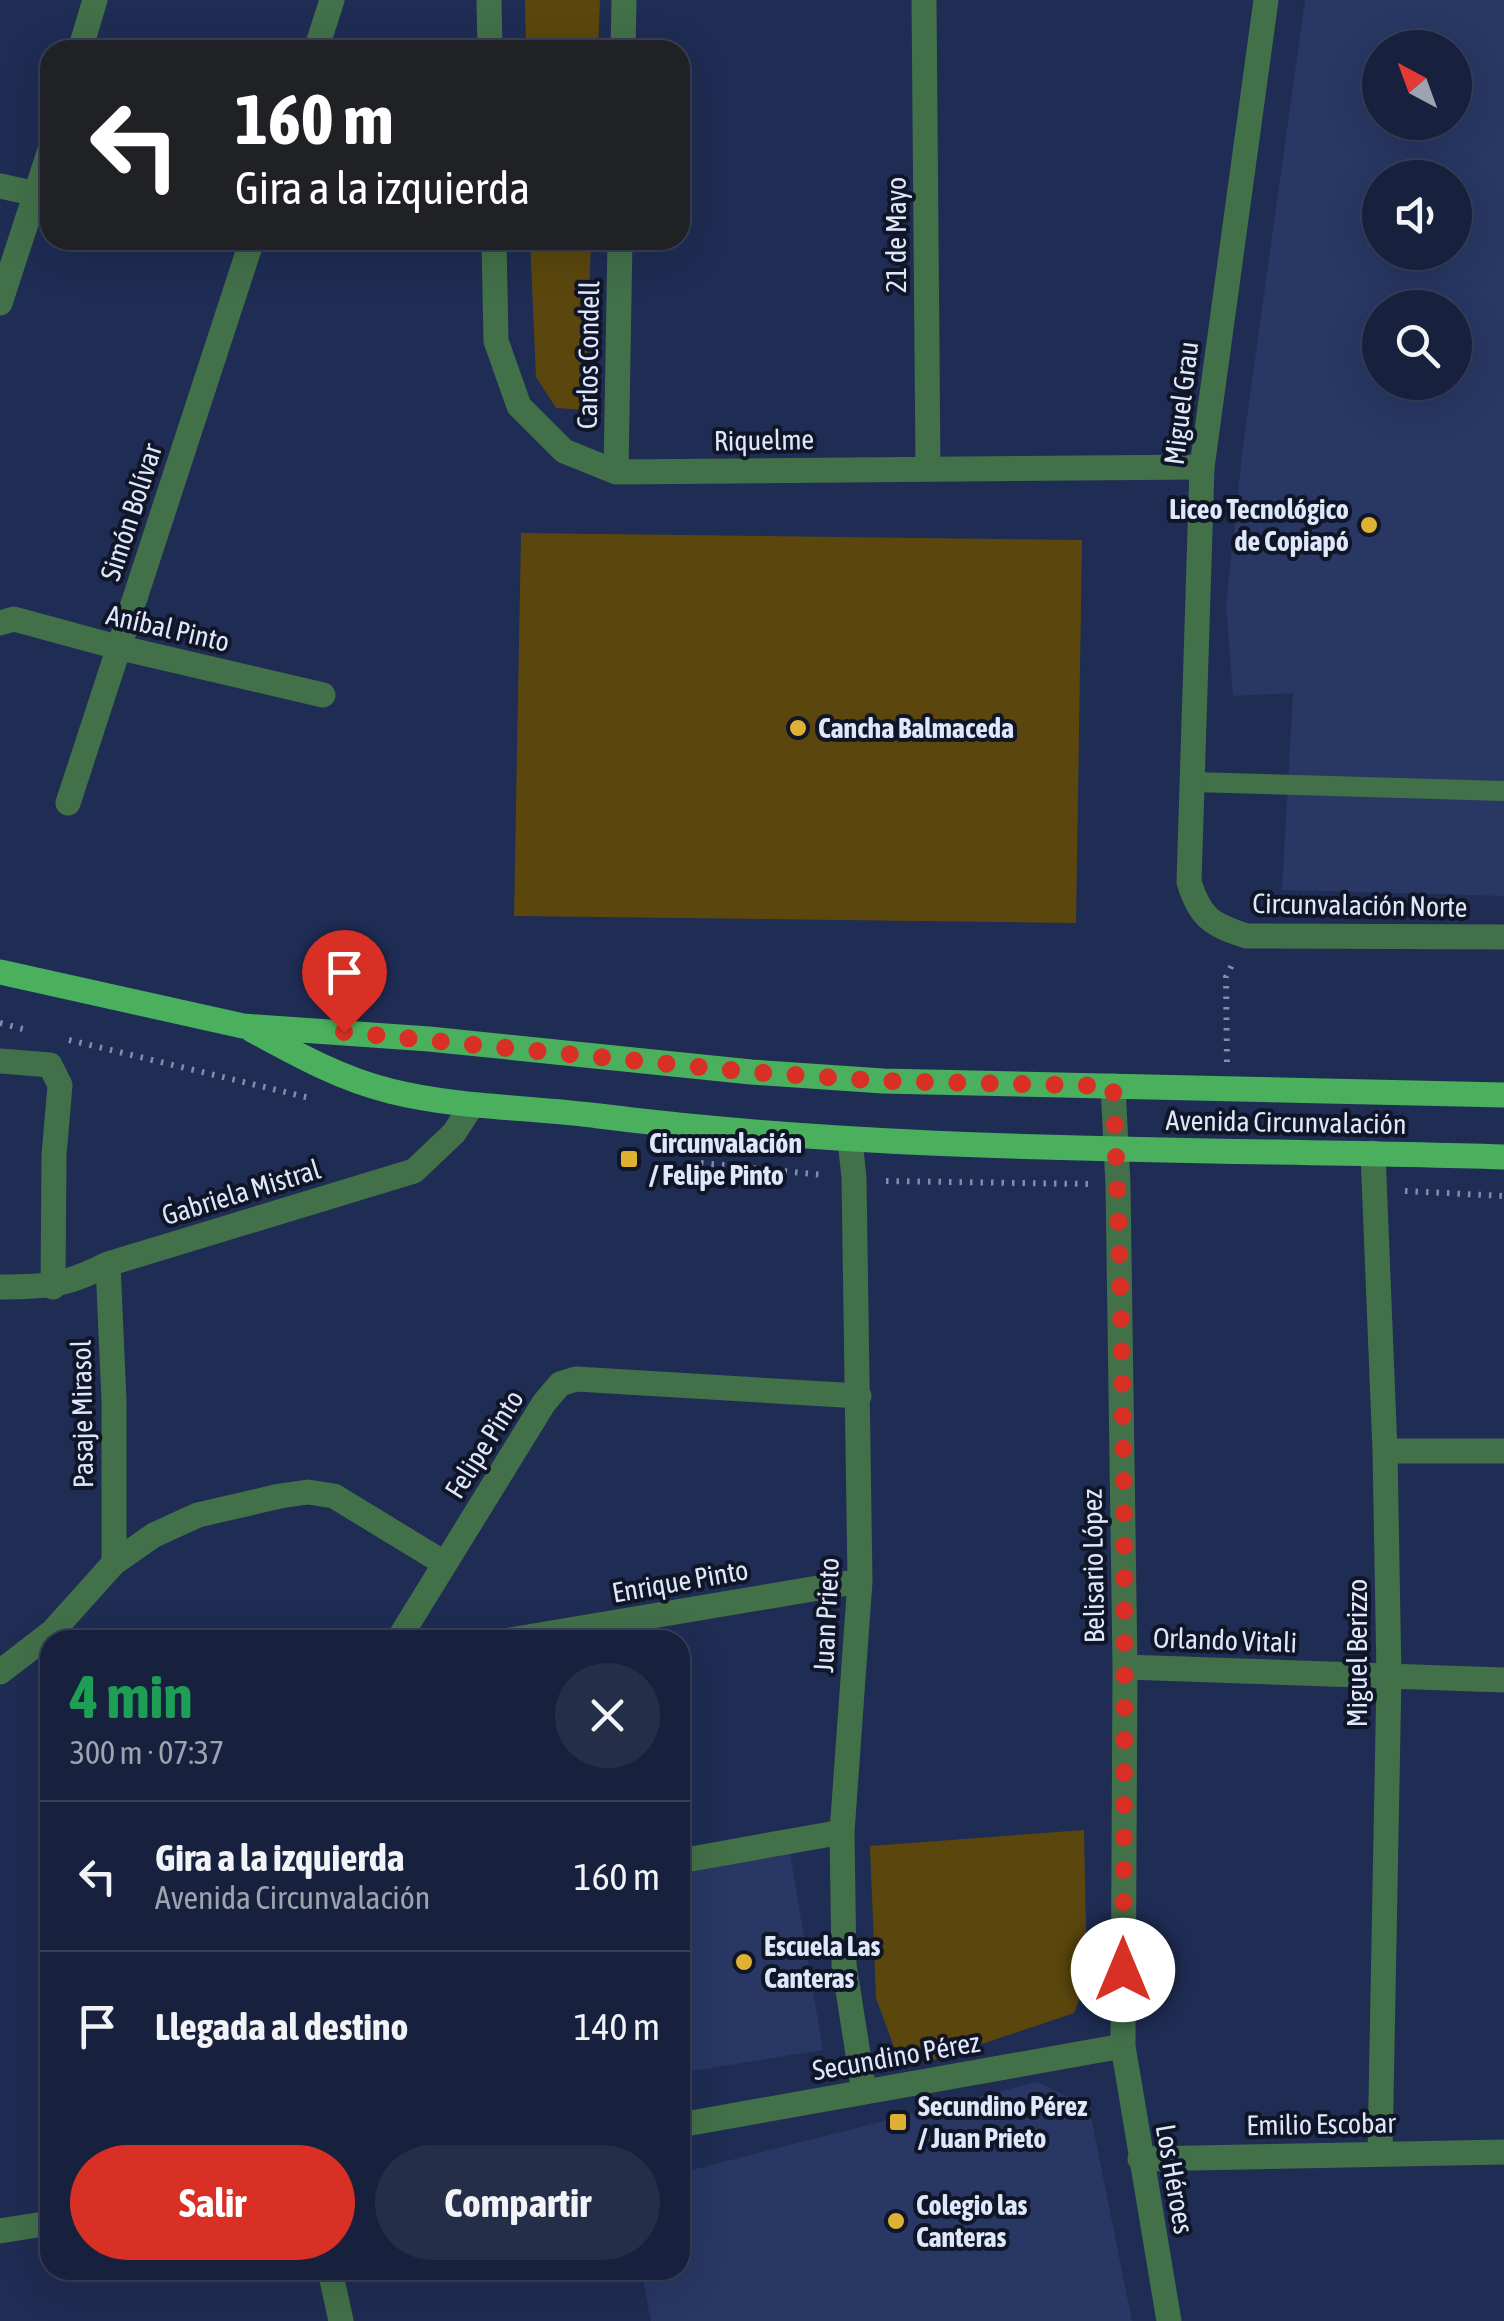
<!DOCTYPE html>
<html lang="es">
<head>
<meta charset="utf-8">
<style>
  :root { --surface:#17213e; --page:#242e49; --text:#f1f3f6; --muted:#9ea3b0; --line:#363e58; --accent:#d93025 }
  body { margin:0; font-family:"Asap Condensed",sans-serif; background:var(--page); color:var(--text); height:100vh; display:flex; flex-direction:column; font-size:38px; white-space:nowrap }
  * { box-sizing:border-box; margin:0 }
  p { font-size:32px; color:var(--muted) }
  .icon { flex:none; width:55px; height:55px; fill:none; stroke:currentColor; stroke-width:2; stroke-linecap:round; stroke-linejoin:round }
  .map { position:relative; flex:1; overflow:hidden }
  .details { position:absolute; left:40px; top:1630px; width:650px; height:650px; display:flex; flex-direction:column; background:var(--surface); border-radius:30px; box-shadow:0 10px 40px #0002,0 0 0 2px var(--line) }
  .details>* { flex:none }
  .top-card { position:absolute; left:40px; top:40px; width:650px; height:210px; border-radius:30px; box-shadow:0 10px 40px #0002,0 0 0 2px var(--line); background:#202124; color:#fff; overflow:hidden }
  .needle { width:65px; rotate:319deg }
  .tools { position:absolute; left:1362px; top:30px; display:grid; gap:20px }
  .tools a { display:grid; place-items:center; width:110px; height:110px; border-radius:50%; background:var(--surface); box-shadow:0 10px 40px #0002,0 0 0 2px var(--line); font-size:50px }
  .pin { position:absolute; display:grid; place-items:center; width:85px; height:85px; color:#fff; margin:-102px -42px; border-radius:50% 50% 50% 0; rotate:-45deg; box-shadow:0 0 10px #0007 }
  .pin .icon { rotate:45deg }
  .me { position:absolute; width:110px; margin:-55px; rotate:0deg; stroke-linejoin:round; filter:drop-shadow(0 0 8px #0008) }
  .turn { display:flex; align-items:center; gap:35px; height:210px; padding:0 30px; font-size:45px }
  .turn .icon { width:130px; height:130px; stroke-width:2.5 }
  .turn b { display:block; font-size:70px; line-height:85px }
  .round { display:grid; place-items:center; flex:none; width:105px; height:105px; border-radius:52px; background:var(--page) }
  .overview { display:flex; align-items:center; justify-content:space-between; height:170px; padding:0 30px }
  h1 { font-size:60px; font-weight:700; line-height:75px; color:#1e9e55 }
  .button { display:flex; gap:20px; margin-top:auto; padding:20px 30px }
  .button a { flex:1; height:115px; border-radius:60px; background:var(--accent); color:#fff; font-size:40px; font-weight:700; line-height:115px; text-align:center }
  .button a+a { background:var(--page); color:var(--text) }
  ul { padding:0; list-style:none }
  li { display:flex; align-items:center; gap:30px; height:150px; padding:0 30px; border-top:2px solid var(--line) }
  li div { flex:1 }
  li b { display:block; font-size:38px }
  li em { font-style:normal }
  .map>svg:first-child { display:block }
  .built { fill:#283763; fill-rule:evenodd }
  .green { fill:#5b470d }
  .lines { fill:none; stroke-linecap:round; stroke-linejoin:round }
  .path { stroke:#838daa; stroke-width:6; stroke-dasharray:2.5 8; stroke-linecap:butt }
  .service { stroke:#427049; stroke-width:20 }
  .minor { stroke:#427049; stroke-width:25 }
  .tertiary { stroke:#427049; stroke-width:25 }
  .primary { stroke:#4ab05d; stroke-width:25 }
  .route { stroke:#d93025; stroke-width:18; stroke-dasharray:0 32.4 }
  .poi-dot { fill:#deb133; stroke:#101627; stroke-width:4 }
  .labels { text-anchor:middle; stroke-width:8; stroke-linejoin:round; paint-order:stroke }
  .street-label { font-size:28px; fill:#dfe7fb; stroke:#101627 }
  .poi-label { font-size:28px; font-weight:bold; fill:#dfe7fb; stroke:#101627; text-anchor:start }
</style>
</head>
<body>
<div class="map">
<svg width="1504" height="2321" viewBox="0 0 1504 2321">
  <rect width="100%" height="100%" fill="#1f2c53"/>
  <path class="built" d="M1305 0H1504V896L1282 890 1293 693 1233 696 1226 605 1243 445ZM1380 48H1455V122H1380ZM1380 178H1455V252H1380ZM1380 308H1455V382H1380Z
    M790 1853 823 2050 680 2073V1874Z
    M1037 2082 1089 2106 1132 2321H651L641 2270H680V2173Z"/>
  <path class="green" d="M525 0H600L598 50H526Z
    M530 240H591L585 410 556 408 536 377Z
    M521 533 1082 540 1076 923 514 916Z
    M1084 1830 1087 1980 1074 2013 931 2061 894 2047 876 1998 870 1846Z"/>
  <g class="lines">
    <path class="path" d="M0 1023 23 1029
      M69 1040 310 1098
      M1227 1062 1226 977 1234 961
      M701 1163 823 1175
      M886 1181 1088 1184
      M1405 1191 1504 1196"/>
    <path class="service" d="M1193 782 1504 791"/>
    <path class="minor" d="M489 0 490 50
      M924 0 928 469
      M80 50 95 0
      M316 50 332 0
      M623 50 624 0
      M0 186 37 194
      M494 240 496 341 519 406 564 451 616 472 1202 467
      M0 303 50 150
      M616 472 620 240
      M0 623 14 619 117 647 323 695
      M68 803 252 240
      M0 1061 50 1065 60 1085 54 1155 53 1287
      M1113 1086 1118 1185 1125 1667 1123 2046 1169 2321
      M850 1140 854 1178 860 1581 842 1832 844 1965 864 2092
      M1373 1153 1385 1451 1389 1676 1380 2153
      M108 1264 114 1401V1563
      M0 1287C47 1287 65 1286 108 1264L414 1171 454 1133 472 1105
      M1385 1451H1504
      M398 1640 544 1403 560 1384 576 1379 859 1396
      M510 1640 860 1581
      M1125 1667 1504 1680
      M0 1672 52 1632 114 1563 154 1535 198 1515 280 1496 308 1492 334 1496 444 1563
      M680 1861 842 1832
      M680 2125 1123 2046
      M1140 2159 1504 2152
      M0 2231 50 2223
      M330 2270 341 2321"/>
    <path class="tertiary" d="M1266 0 1202 467 1189 882C1200 918 1212 925 1247 936L1504 937"/>
    <path class="primary" d="M0 972 243 1026 429 1039 751 1072 883 1081 1504 1095
      M252 1030C296 1054 341 1079 390 1091 458 1108 530 1107 599 1116 899 1154 1203 1148 1504 1157"/>
  </g>
  <g class="lines">
    <path class="route" d="M344 1032 751 1072 883 1081 1113 1086C1127 1380 1125 1676 1123 1970"/>
  </g>
  <g class="poi-dot">
    <circle cx="1369" cy="525" r="10"/>
    <circle cx="798" cy="728" r="10"/>
    <rect x="619" y="1149" width="20" height="20" rx="5"/>
    <circle cx="744" cy="1962" r="10"/>
    <rect x="888" y="2112" width="20" height="20" rx="5"/>
    <circle cx="896" cy="2221" r="10"/>
  </g>
  <g class="labels">
    <g class="street-label">
      <text transform="translate(896 235) rotate(-90)" y="10">21 de Mayo</text>
      <text transform="translate(588 355) rotate(-89)" y="10">Carlos Condell</text>
      <text transform="translate(1181 403) rotate(-83)" y="10">Miguel Grau</text>
      <text transform="translate(764 440) rotate(-1)" y="10">Riquelme</text>
      <text transform="translate(131 512) rotate(-72)" y="10">Simón Bolívar</text>
      <text transform="translate(168 628) rotate(13)" y="10">Aníbal Pinto</text>
      <text transform="translate(1360 905) rotate(1)" y="10">Circunvalación Norte</text>
      <text transform="translate(1286 1122) rotate(1)" y="10">Avenida Circunvalación</text>
      <text transform="translate(241 1192) rotate(-17)" y="10">Gabriela Mistral</text>
      <text transform="translate(82 1414) rotate(-91)" y="10">Pasaje Mirasol</text>
      <text transform="translate(484 1444) rotate(-58)" y="10">Felipe Pinto</text>
      <text transform="translate(1093 1566) rotate(-91)" y="10">Belisario López</text>
      <text transform="translate(680 1581) rotate(-10)" y="10">Enrique Pinto</text>
      <text transform="translate(826 1615) rotate(-87)" y="10">Juan Prieto</text>
      <text transform="translate(1225 1640) rotate(2)" y="10">Orlando Vitali</text>
      <text transform="translate(1357 1653) rotate(-90)" y="10">Miguel Berizzo</text>
      <text transform="translate(896 2056) rotate(-10)" y="10">Secundino Pérez</text>
      <text transform="translate(1321 2124) rotate(-1)" y="10">Emilio Escobar</text>
      <text transform="translate(1175 2179) rotate(80)" y="10">Los Héroes</text>
    </g>
    <g class="poi-label">
      <text x="1349" y="519" text-anchor="end">Liceo Tecnológico<tspan x="1349" dy="32">de Copiapó</tspan></text>
      <text x="818" y="738">Cancha Balmaceda</text>
      <text x="649" y="1153">Circunvalación<tspan x="649" dy="32">/ Felipe Pinto</tspan></text>
      <text x="764" y="1956">Escuela Las<tspan x="764" dy="32">Canteras</tspan></text>
      <text x="918" y="2116">Secundino Pérez<tspan x="918" dy="32">/ Juan Prieto</tspan></text>
      <text x="916" y="2215">Colegio las<tspan x="916" dy="32">Canteras</tspan></text>
    </g>
  </g>
</svg>
<div class="tools">
<a><svg class="needle" viewBox="-14 -14 28 28"><path d="M0-13l5 13h-10z" fill="#e53935"/><path d="M0 13l5-13h-10z" fill="#9ea3b0"/></svg></a>
<a><svg class="icon" aria-label="sound" viewBox="0 0 24 24"><path d="M4 9h4l5-4v14l-5-4H4zM17 9q2 3 0 6"/></svg></a>
<a><svg class="icon" aria-label="search" viewBox="0 0 24 24"><circle cx="10" cy="10" r="6"/><path d="M15 15l6 6"/></svg></a>
</div>
<div class="pin" style="left:344px;top:1032px;background:#d93025"><svg class="icon" aria-label="arrive" viewBox="0 0 24 24"><path d="M6 21V4h12l-3 4 3 4H6"/></svg></div>
<svg class="me" style="left:1123px;top:1970px" viewBox="-20 -20 40 40"><circle r="19" fill="#fff"/><path d="M0-13L10 11 0 6-10 11z" fill="#d93025"/></svg>
<div class="top-card">
<div class="turn"><svg class="icon" aria-label="left" viewBox="0 0 24 24"><path d="M17 20v-9H6M10 6l-5 5 5 5"/></svg><div><b>160 m</b>Gira a la izquierda</div></div>
</div>
<section class="details">
<div class="overview"><div><h1>4 min</h1><p>300 m · 07:37</p></div><a class="round"><svg class="icon" aria-label="close" viewBox="0 0 24 24"><path d="M6 6l12 12M18 6L6 18"/></svg></a></div>
<ul>
<li><svg class="icon" aria-label="left" viewBox="0 0 24 24"><path d="M17 20v-9H6M10 6l-5 5 5 5"/></svg><div><b>Gira a la izquierda</b><p>Avenida Circunvalación</p></div><em>160 m</em></li>
<li><svg class="icon" aria-label="arrive" viewBox="0 0 24 24"><path d="M6 21V4h12l-3 4 3 4H6"/></svg><div><b>Llegada al destino</b></div><em>140 m</em></li>
</ul>
<div class="button"><a>Salir</a><a>Compartir</a></div>
</section>
</div>
</body>
</html>
